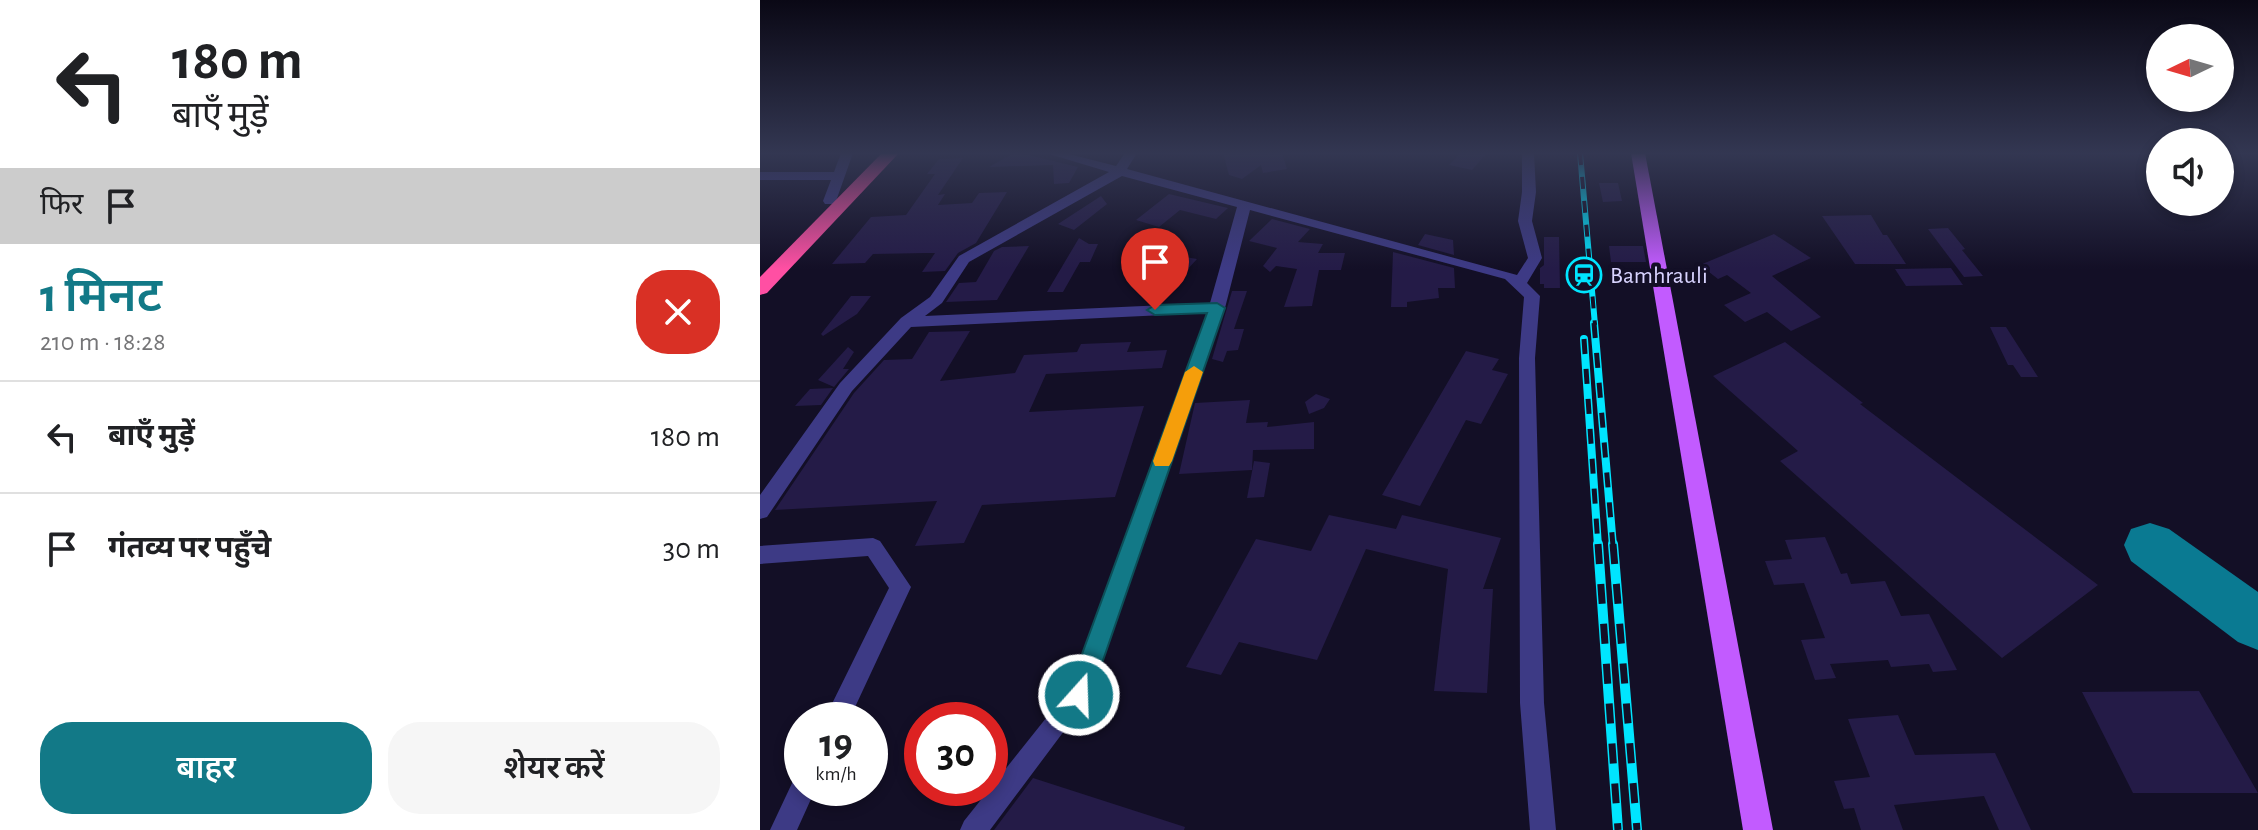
<!DOCTYPE html>
<html lang="hi">
<head>
<meta charset="utf-8">
<style>
  :root { --surface:#fff; --page:#f6f6f6; --text:#202124; --muted:#757577; --line:#e0e0e0; --accent:#127987 }
  body { margin:0; font-family:"Alegreya Sans","Noto Sans Devanagari",sans-serif; background:var(--page); color:var(--text); height:100vh; display:flex; flex-direction:column; font-size:30px; white-space:nowrap }
  * { box-sizing:border-box; margin:0 }
  p { font-size:26px; color:var(--muted) }
  .icon { flex:none; width:44px; height:44px; fill:none; stroke:currentColor; stroke-width:2; stroke-linecap:round; stroke-linejoin:round }
  .map { position:relative; flex:1; overflow:hidden }
  .details { display:flex; flex-direction:column; background:var(--surface); width:760px }
  .details>* { flex:none }
  .top-card { background:#fff; color:var(--text); overflow:hidden }
  .needle { width:52px; rotate:265deg }
  .buttons { position:absolute; left:1386px; top:24px; display:grid; gap:16px }
  .buttons a { display:grid; place-items:center; width:88px; height:88px; border-radius:50%; background:var(--surface); box-shadow:0 4px 12px #0003; font-size:40px }
  .speed { position:absolute; left:24px; top:702px; display:flex; gap:16px; font-size:40px; font-weight:700; text-align:center }
  .speed>* { display:grid; place-content:center; width:104px; height:104px; border-radius:50%; background:var(--surface); box-shadow:0 4px 12px #0003; line-height:1 }
  .speed small { font-size:20px; font-weight:400 }
  .speed .limit { border:12px solid #d22; background:#fff; color:#111 }
  .pin { position:absolute; display:grid; place-items:center; width:68px; height:68px; color:#fff; margin:-82px -34px; border-radius:50% 50% 50% 0; rotate:-45deg; box-shadow:0 0 8px #0007 }
  .pin .icon { rotate:45deg }
  .me { position:absolute; width:88px; margin:-44px; rotate:20deg; stroke-linejoin:round; filter:drop-shadow(0 0 6px #0008) }
  .turn { display:flex; align-items:center; gap:28px; height:168px; padding:0 40px; font-size:36px }
  .turn .icon { width:104px; height:104px; stroke-width:2.5 }
  .turn b { display:block; font-size:56px; line-height:68px }
  .then { display:flex; align-items:center; height:76px; padding:0 40px; background:#0003; gap:16px; font-size:30px }
  .round { display:grid; place-items:center; flex:none; width:84px; height:84px; border-radius:32px; background:var(--page) }
  .headline { display:flex; align-items:center; justify-content:space-between; height:136px; padding:0 40px }
  h1 { font-size:48px; font-weight:600; line-height:60px; color:var(--accent) }
  .cta { display:flex; gap:16px; margin-top:auto; padding:16px 40px }
  .cta a { flex:1; height:92px; border-radius:32px; background:var(--accent); color:#fff; font-size:32px; font-weight:600; line-height:92px; text-align:center }
  .cta a+a { background:var(--page); color:var(--text) }
  ul { padding:0; list-style:none }
  li { display:flex; align-items:center; gap:24px; height:112px; padding:0 40px; border-top:2px solid var(--line) }
  li div { flex:1 }
  li b { display:block; font-size:30px }
  li em { font-style:normal }
  main { display:flex; flex:1; min-height:0 }
  .map>svg:first-child { display:block }
  .lines { fill:none; stroke-linecap:round; stroke-linejoin:round }
  .taxiway { fill:#0a7a92; fill-rule:evenodd }
  .building { fill:#241b47 }
  .minor { fill:#3d3a85; fill-rule:evenodd }
  .major { fill:#c25bff; fill-rule:evenodd }
  .highway { fill:#ff4fa3; fill-rule:evenodd }
  .rail-far2-casing { stroke:#00e5ff; stroke-width:6 }
  .rail-far1-casing { stroke:#00e5ff; stroke-width:8 }
  .rail-casing { stroke:#00e5ff; stroke-width:10 }
  .rail-far2 { stroke:#130f26; stroke-width:4; stroke-dasharray:12; stroke-linecap:butt }
  .rail-far1 { stroke:#130f26; stroke-width:5; stroke-dasharray:15; stroke-linecap:butt }
  .rail { stroke:#130f26; stroke-width:7; stroke-dasharray:20; stroke-linecap:butt }
  .route { fill:#127987; stroke:#0c4f58; stroke-width:2 }
  .slow { fill:#f59e0b }
  .labels { text-anchor:middle; stroke-width:8; stroke-linejoin:round; paint-order:stroke }
  .poi-label { font-size:24px; fill:#d9d4ff; stroke:#130f26; text-anchor:start }
</style>
</head>
<body>
<main>
<section class="details">
<div class="top-card">
<div class="turn"><svg class="icon" aria-label="left" viewBox="0 0 24 24"><path d="M17 20v-9H6M10 6l-5 5 5 5"/></svg><div><b>180 m</b>बाएँ मुड़ें</div></div>
<div class="then">फिर<svg class="icon" aria-label="arrive" viewBox="0 0 24 24"><path d="M6 21V4h12l-3 4 3 4H6"/></svg></div>
</div>
<div class="headline"><div><h1>1 मिनट</h1><p>210 m · 18:28</p></div><a class="round" style="background:#d93025;color:#fff"><svg class="icon" aria-label="close" viewBox="0 0 24 24"><path d="M6 6l12 12M18 6L6 18"/></svg></a></div>
<ul>
<li><svg class="icon" aria-label="left" viewBox="0 0 24 24"><path d="M17 20v-9H6M10 6l-5 5 5 5"/></svg><div><b>बाएँ मुड़ें</b></div><em>180 m</em></li>
<li><svg class="icon" aria-label="arrive" viewBox="0 0 24 24"><path d="M6 21V4h12l-3 4 3 4H6"/></svg><div><b>गंतव्य पर पहुँचे</b></div><em>30 m</em></li>
</ul>
<div class="cta"><a>बाहर</a><a>शेयर करें</a></div>
</section>
<div class="map">
<svg width="1498" height="830" viewBox="0 0 1498 830">
  <rect width="100%" height="100%" fill="#130f26"/>
  <g class="lines">
    <path class="taxiway" d="M1390 523 1409 529 1498 592V650L1478 642 1371 561 1364 545 1371 529Z"/>
  </g>
  <path class="building" d="M254 153H260L318 167 309 183 294 184 293 165 229 167Z
    M463 153H522L527 169 503 173 501 165 482 179 469 175Z
    M701 153H727L712 170 689 165Z
    M203 158 178 195 185 194 178 205 212 203 219 193 247 192 216 243 198 253 185 271 162 272 175 253H166L113 254 105 263 72 264 111 217 146 215 175 174H167L179 159Z
    M839 183H858L862 201 843 202Z
    M409 194 468 208 456 219 420 210 399 227 376 220Z
    M341 196 347 204 314 230 298 224Z
    M1111 215 1123 235H1127L1146 264H1095L1062 216Z
    M512 219 550 229 538 242 563 244 558 253H585L581 270H559L552 306 524 307 537 269 516 266 510 272 503 266 517 248 489 241Z
    M1188 228 1205 249 1202 250 1223 276 1204 277 1168 229Z
    M665 234 693 240 694 255 658 245Z
    M1014 234 1051 258 1012 276 1061 317 1031 331 1007 312 985 322 964 305 991 293 967 275 958 279 940 265Z
    M784 237H799L800 288H784V284H780V268L784 265Z
    M319 238 329 244H338L330 262H320L303 292H287Z
    M269 246 237 300 186 302 199 283 216 282 234 251 242 247Z
    M849 246H883L886 262H851Z
    M633 252 694 268 695 288H678L679 298 647 302V307H631Z
    M402 253 437 259 426 271 391 264Z
    M1191 268 1203 285 1146 286 1135 269Z
    M472 291H487L474 329H484L478 350 467 351 463 362 452 359Z
    M91 296H111L97 314 63 336 61 334Z
    M1230 327H1246L1278 377H1261L1253 365H1248Z
    M210 331 180 381 255 373 264 355 317 352 321 344 371 342 367 352 407 350 402 368 286 374 269 412 384 406 355 497 222 505 204 543 155 546 177 501 15 510 94 393 124 360 152 359 169 332Z
    M1025 342 1103 403 1100 404 1338 585 1242 658 1020 461 1038 451 953 376Z
    M88 347 94 352 83 369H89L74 387 58 380Z
    M706 351 739 359 732 370 748 374 721 424 706 420 660 506 622 495Z
    M73 388 61 405 35 406 50 389Z
    M556 394 570 399 564 408 549 414 545 402Z
    M490 400 486 423 508 422 507 427 554 422V449L493 450 492 470 419 474 435 403Z
    M494 461 510 463 504 497 487 498Z
    M569 515 636 529 642 515 741 538 723 589H733L727 693 674 691 688 569 606 549 557 660 479 642 461 675 426 667 496 539 551 551Z
    M1065 537 1081 574 1087 573 1091 584 1125 581 1141 616 1169 614 1197 670 1173 672 1169 664 1131 667 1128 660 1070 664 1076 678 1055 680 1041 640 1065 638 1044 583 1014 585 1005 561 1032 559 1025 540Z
    M1439 691 1498 793H1373L1322 692Z
    M1138 715 1155 755 1235 753 1271 830H1239L1224 796 1134 805 1143 830H1101L1094 808 1084 809 1074 781 1110 777 1088 719Z
    M273 778 425 827 424 830H234Z"/>
  <g class="lines">
    <path class="minor" d="M81 153H93L75 204H65L63 201 71 180H0V172H74Z
      M286 153H305L356 166 365 153H377L367 169 757 275 768 258 758 221 762 192V153H774L776 192 772 221 782 258 767 283 780 296 775 358 784 703 796 830H770L760 703 759 358 764 297 745 279 490 210 465 308 331 695 230 830H200L204 821 310 688 447 313 151 327 92 391 7 517 0 519V495L80 383 141 318 170 297 199 256 349 172ZM362 176 477 207 450 303 165 316 182 303 209 262Z
      M113 538 120 541 151 587 89 720H64L129 588 108 556 0 564V546Z
      M42 776V788H56L37 830H10L34 779Z"/>
    <path class="major" d="M871 153H885L1013 830H983Z"/>
    <path class="highway" d="M122 153H139L7 293 0 295V277Z"/>
    <g class="rail-far2-casing">
      <path id="rail-far2" d="M820 153 835 325"/>
    </g>
    <g class="rail-far1-casing">
      <path id="rail-far1" d="M834 323 853 546
        M824 339 838 546"/>
    </g>
    <g class="rail-casing">
      <path id="rail" d="M838 544 858 830
        M853 544 877 830"/>
    </g>
    <use href="#rail-far2" class="rail-far2"/>
    <use href="#rail-far1" class="rail-far1"/>
    <use href="#rail" class="rail"/>
  </g>
  <linearGradient id="sky" x2="0" y2="1"><stop stop-color="#0a0815"/><stop offset="0.57" stop-color="#333752"/><stop offset="1" stop-color="#333752" stop-opacity="0"/></linearGradient>
  <rect width="1498" height="269" fill="url(#sky)"/>
  <path class="route" d="M457 303 465 308 331 695 328 703 319 707 310 703 307 695 447 313 395 315 387 310 395 305Z"/>
  <path class="slow" d="M434 366 443 372 412 461 409 466H395L393 461 425 372Z"/>
  <defs>
    <g id="station-ring" transform="scale(1.8)"><circle r="9.5" fill="#130f26" stroke="#00e5ff" stroke-width="1.5"/><path d="M-3-6H3Q5-6 5-4V2Q5 4 3 4L4.5 6H3L1.5 4h-3L-3 6H-4.5L-3 4Q-5 4-5 2V-4Q-5-6-3-6ZM-3.5-4v3h7v-3ZM-3.5 1v1.5H-2V1ZM2 1v1.5H3.5V1Z" fill="#00e5ff"/></g>
  </defs>
  <g fill-rule="evenodd">
    <use href="#station-ring" x="824" y="275"/>
  </g>
  <g class="labels">
    <g class="poi-label">
      <text x="850" y="283">Bamhrauli</text>
    </g>
  </g>
</svg>
<div class="buttons">
<a><svg class="needle" viewBox="-14 -14 28 28"><path d="M0-13l5 13h-10z" fill="#e53935"/><path d="M0 13l5-13h-10z" fill="#757577"/></svg></a>
<a><svg class="icon" aria-label="sound" viewBox="0 0 24 24"><path d="M4 9h4l5-4v14l-5-4H4zM17 9q2 3 0 6"/></svg></a>
</div>
<div class="speed"><div>19<small>km/h</small></div><div class="limit">30</div></div>
<div class="pin" style="left:395px;top:310px;background:#d93025"><svg class="icon" aria-label="arrive" viewBox="0 0 24 24"><path d="M6 21V4h12l-3 4 3 4H6"/></svg></div>
<svg class="me" style="left:319px;top:695px" viewBox="-20 -20 40 40"><circle r="17" fill="#127987" stroke="#fff" stroke-width="3"/><path d="M0-11L8 9 0 5-8 9z" fill="#fff"/></svg>
</div>
</main>
</body>
</html>
